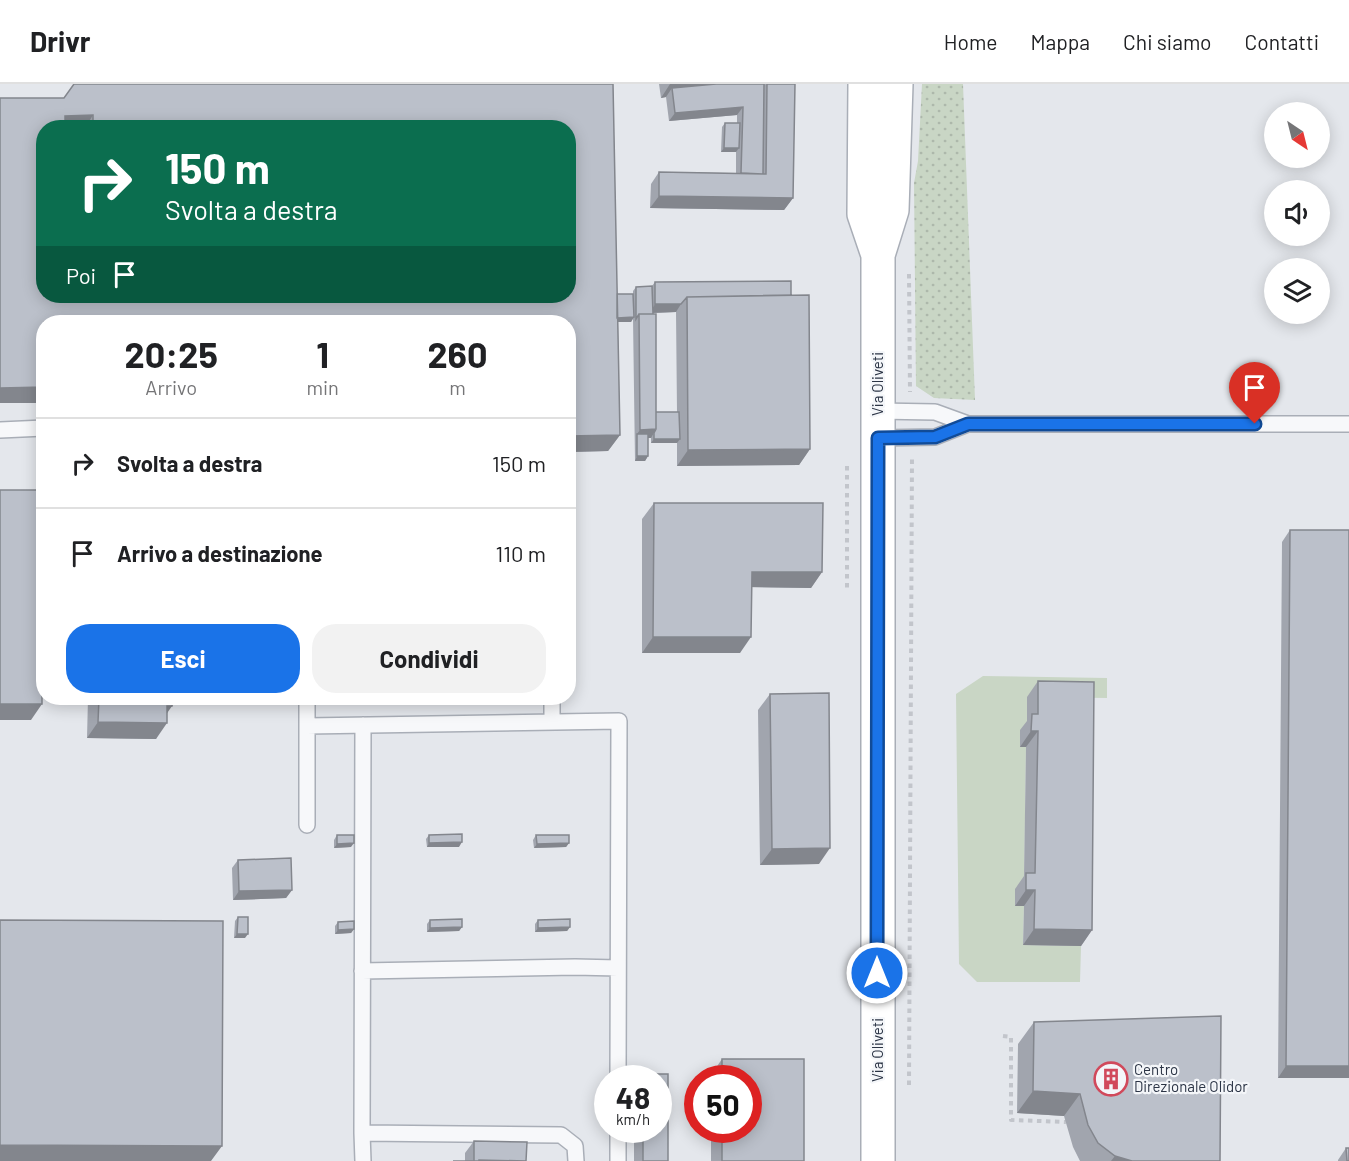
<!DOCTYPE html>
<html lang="it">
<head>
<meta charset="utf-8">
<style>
  :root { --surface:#fff; --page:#f2f2f2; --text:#202124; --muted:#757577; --line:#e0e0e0; --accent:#1a73e8 }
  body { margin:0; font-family:Barlow,sans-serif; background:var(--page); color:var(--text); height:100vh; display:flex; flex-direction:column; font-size:22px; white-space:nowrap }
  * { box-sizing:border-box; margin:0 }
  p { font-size:20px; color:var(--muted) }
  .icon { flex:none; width:33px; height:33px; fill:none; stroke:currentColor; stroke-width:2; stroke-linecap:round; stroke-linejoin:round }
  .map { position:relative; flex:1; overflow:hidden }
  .panel { position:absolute; left:36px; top:231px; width:540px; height:390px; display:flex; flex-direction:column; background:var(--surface); border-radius:24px; box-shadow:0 3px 15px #0003 }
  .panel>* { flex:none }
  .top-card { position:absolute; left:36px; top:36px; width:540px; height:183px; border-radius:24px; box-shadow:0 3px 15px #0003; background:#0b6e4f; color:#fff; overflow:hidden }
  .needle { width:39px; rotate:145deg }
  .controls { position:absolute; left:1264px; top:18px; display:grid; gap:12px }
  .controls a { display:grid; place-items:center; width:66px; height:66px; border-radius:50%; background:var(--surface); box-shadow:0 3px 15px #0003; font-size:30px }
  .speed { position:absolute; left:594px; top:981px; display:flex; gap:12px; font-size:30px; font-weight:700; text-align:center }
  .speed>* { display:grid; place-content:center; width:78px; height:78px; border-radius:50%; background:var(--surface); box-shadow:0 3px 15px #0003; line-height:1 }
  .speed small { font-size:15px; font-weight:400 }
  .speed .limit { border:9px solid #d22; background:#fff; color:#111 }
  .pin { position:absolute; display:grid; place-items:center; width:51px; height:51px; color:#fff; margin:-62px -26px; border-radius:50% 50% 50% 0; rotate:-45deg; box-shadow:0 0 6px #0007 }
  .pin .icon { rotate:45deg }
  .me { position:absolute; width:66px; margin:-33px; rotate:0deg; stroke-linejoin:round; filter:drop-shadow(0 0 4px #0008) }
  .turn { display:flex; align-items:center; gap:21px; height:126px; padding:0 30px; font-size:27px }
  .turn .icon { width:78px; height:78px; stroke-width:2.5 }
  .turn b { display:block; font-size:42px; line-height:51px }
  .then { display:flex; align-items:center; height:57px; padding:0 30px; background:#0003; gap:12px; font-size:22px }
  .eta { display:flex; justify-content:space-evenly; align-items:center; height:102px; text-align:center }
  .eta b { font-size:36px; font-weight:700; line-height:42px }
  .action { display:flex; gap:12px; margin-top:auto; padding:12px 30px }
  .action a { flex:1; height:69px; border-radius:24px; background:var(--accent); color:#fff; font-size:24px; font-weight:700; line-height:69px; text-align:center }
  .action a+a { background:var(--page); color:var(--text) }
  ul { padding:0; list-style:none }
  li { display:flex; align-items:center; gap:18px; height:90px; padding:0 30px; border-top:2px solid var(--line) }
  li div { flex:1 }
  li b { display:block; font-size:22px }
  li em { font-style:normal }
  header { display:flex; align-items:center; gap:36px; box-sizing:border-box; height:84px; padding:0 30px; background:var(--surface); border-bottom:2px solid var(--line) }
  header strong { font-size:28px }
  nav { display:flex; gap:33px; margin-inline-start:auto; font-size:21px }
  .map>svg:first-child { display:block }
  .grass { fill:url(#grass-dots) }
  .garden { fill:#c9d6c5 }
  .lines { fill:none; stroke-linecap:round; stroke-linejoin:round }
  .lane-casing { stroke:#a9aeb7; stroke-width:18 }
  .secondary-casing { stroke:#a9aeb7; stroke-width:36 }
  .path { stroke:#c2c5cb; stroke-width:4; stroke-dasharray:4.5 4.5; stroke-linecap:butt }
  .lane { stroke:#f7f8fa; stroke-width:15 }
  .secondary { stroke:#fff; stroke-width:33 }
  .wall { fill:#a1a5ae; fill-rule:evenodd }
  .shaded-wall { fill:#83868d }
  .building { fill:#bbc0ca; stroke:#83868d; stroke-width:1.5; fill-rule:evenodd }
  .route-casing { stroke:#114b97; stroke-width:15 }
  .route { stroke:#1a73e8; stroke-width:10 }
  .labels { text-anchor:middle; stroke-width:4.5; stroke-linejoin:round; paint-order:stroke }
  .street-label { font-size:15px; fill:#2b3445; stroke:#f4f6f9 }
  .poi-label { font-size:15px; fill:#2b3445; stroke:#f4f6f9; text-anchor:start }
</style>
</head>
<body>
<header>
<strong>Drivr</strong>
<nav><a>Home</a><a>Mappa</a><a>Chi siamo</a><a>Contatti</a></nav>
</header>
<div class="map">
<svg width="1349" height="1077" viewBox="0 0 1349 1077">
  <defs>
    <pattern id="grass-dots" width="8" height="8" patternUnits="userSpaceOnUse" patternTransform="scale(1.5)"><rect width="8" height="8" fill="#c9d6c5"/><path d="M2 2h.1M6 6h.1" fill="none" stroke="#adb8ab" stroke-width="1.8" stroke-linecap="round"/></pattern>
  </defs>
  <rect width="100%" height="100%" fill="#e4e7ec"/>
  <path class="grass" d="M922 0H963L975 316 934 314 916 302 914 99 918 77Z"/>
  <path class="garden" d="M983 592 1107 594V614L1028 613 1027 646 1020 663H1026L1024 805H1015V821L1024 822 1023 861 1081 862 1080 898H977L959 880 956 610Z"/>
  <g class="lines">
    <g class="lane-casing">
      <path id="lane" d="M878 327 935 328 968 340H1349
        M0 346 44 344
        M878 354 935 353 968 340
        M552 614V638
        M363 641 362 1049 561 1051 575 1062 576 1077
        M307 642V614
        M307 741V642L619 637 618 994
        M362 887 575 883 618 884
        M362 1049 363 1077
        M618 1077V1046"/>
    </g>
    <g class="secondary-casing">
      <path id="secondary" d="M865 0 864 130 878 171
        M878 1077V171L892 126 896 0"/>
    </g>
    <path class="path" d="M909 190 910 308
      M847 382V506
      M1003 952 1011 953V1036L1066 1038
      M909 1001 912 373"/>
    <use href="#lane" class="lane"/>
    <use href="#secondary" class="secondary"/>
  </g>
  <path class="wall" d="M74 0H613L617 210H633V207L636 203 652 202 655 198 791 197V211H809L810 365 799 381 677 382V359H651V354H648V372L645 377H635L633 234 631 238H618L620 351 608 367 572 368V585L568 590V238H44V319H0V14H64ZM44 44H568V212H44ZM676 228 677 328H656V230H653V229Z
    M659 0H795L793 114 784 126 650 124 651 100 659 88 736 89V68H721L722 43 725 39H737V31L669 37 666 13 661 14Z
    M654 419 822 488 811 504 752 503 740 569H642V435Z
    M1290 446 1349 994H1278L1282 458Z
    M1038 597 1092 846 1081 862 1023 861 1024 822H1015V805L1024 792 1026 663H1020V646L1027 637V613Z
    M770 610 819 780 760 781 758 626Z
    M88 614H173L167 629 156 655 87 654Z
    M337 751 351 763 334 764V756Z
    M429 751 459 763H427L426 755Z
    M536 751 569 759 566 763 534 764 533 756Z
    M238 776 292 806 286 814 233 816 232 784Z
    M238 833 245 854H234L235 837Z
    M430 836 462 843 459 847 427 848V840Z
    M538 836 570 843 567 847 535 848V840Z
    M338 838 354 845 351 849 335 850V842Z
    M1034 938 1220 1077H1080L1073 1063 1064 1032 1017 1029 1018 960Z
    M722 975H804V1077H711V1046H748V994H711V991Z
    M643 990H668V1077H634V1046H658V994H639Z
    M474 1057 526 1077H465V1069Z
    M1346 1064 1349 1077H1338V1076Z"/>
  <path class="shaded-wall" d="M670 0H761L672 4 666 13 661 14Z
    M743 23 737 31 669 37 675 29Z
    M93 31 85 44H57L65 32Z
    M724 64H739L736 68H721Z
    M659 112 793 114 784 126 650 124Z
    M655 220H681L676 228 650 229Z
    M634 233 631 238H607L610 234Z
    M44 303V319H0V304Z
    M656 345 651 354H637V350L640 346Z
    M620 351 608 367 568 368V352Z
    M654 355H680L677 359H651Z
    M810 365 799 381 677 382 688 366Z
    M637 372H648L645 377H635Z
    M752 488H822L811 504 740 503Z
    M653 553H751L740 569H642Z
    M0 620H42L31 636H0Z
    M167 622H172L161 638Z
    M98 638 167 639 156 655 87 654Z
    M1031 647H1038L1026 663H1020Z
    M462 758 459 763H427L429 759Z
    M354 759 351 763 334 764 337 760Z
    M569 759 566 763 534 764 537 760Z
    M830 764 819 780 760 781 772 765Z
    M292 806 286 814 233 816 239 807Z
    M1026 806H1035L1024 822H1015Z
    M462 843 459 847 427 848 430 844Z
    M570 843 567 847 535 848 538 844Z
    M354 845 351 849 335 850 338 846Z
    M1034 845 1092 846 1081 862 1023 861Z
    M237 850H248L245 854H234Z
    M1286 982H1349V994H1278Z
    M1033 1007 1080 1010 1064 1032 1017 1029Z
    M0 1061 222 1062 211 1077H0Z
    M1115 1072 1132 1077H1111Z"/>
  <path class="building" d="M74 0H613L620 351 568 352V238H44V303L0 304V14H64ZM93 31V44H568V212H44V44H65V32Z
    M716 0H764L763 90 741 89 743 23 675 29 672 4Z
    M767 0H795L793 114 659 112V88L766 90Z
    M725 39H740L739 64H724Z
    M791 197V211L687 213 681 220H655V198Z
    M652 202 653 230H639L636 235V203Z
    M617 210H633L634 233 617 234Z
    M809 211 810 365 688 366 687 213Z
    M639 230H656V345L640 346Z
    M656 328H679L680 355H654V349L656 345Z
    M637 350H648V372H637Z
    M568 356H572V585H568Z
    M0 406H42V620H0Z
    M654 419H823L822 488H752L751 553H653Z
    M1290 446H1349V982H1286Z
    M1038 597 1094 598 1092 846 1034 845 1035 806H1026V789H1035L1038 647H1031L1032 630H1038Z
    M829 609 830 764 772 765 770 610Z
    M99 614H173L172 622H167V639L98 638Z
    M462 750V758L429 759V751Z
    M337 751H354V759L337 760Z
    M536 751H569V759L537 760Z
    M291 774 292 806 239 807 238 776Z
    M238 833H248V850H237Z
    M462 835V843L430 844V836Z
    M570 835V843L538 844V836Z
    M0 836 223 837 222 1062 0 1061Z
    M354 837V845L338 846V838Z
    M1221 932 1220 1077H1132L1115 1072 1098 1059 1088 1041 1080 1010 1033 1007 1034 938Z
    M722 975H804V1077H722V1046H748V994H722Z
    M643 990H668V1077H643V1046H658V994H643Z
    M474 1057 527 1058 526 1077 479 1076V1077H453H474Z
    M1346 1064H1349V1077H1347Z"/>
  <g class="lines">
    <g class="route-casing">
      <path id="route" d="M877 889 878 354 935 353 968 340H1255"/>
    </g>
    <use href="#route" class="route"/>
  </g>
  <defs>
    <g id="building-ring" transform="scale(1.725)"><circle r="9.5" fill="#f4f6f9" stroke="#d1495b" stroke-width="1.5"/><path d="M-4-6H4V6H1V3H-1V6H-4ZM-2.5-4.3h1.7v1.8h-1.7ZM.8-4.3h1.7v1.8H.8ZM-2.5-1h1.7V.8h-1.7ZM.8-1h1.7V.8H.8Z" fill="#d1495b"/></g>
  </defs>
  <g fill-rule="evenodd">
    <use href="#building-ring" x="1111" y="995"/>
  </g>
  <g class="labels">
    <g class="street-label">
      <text transform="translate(878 300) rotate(-90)" y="5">Via Oliveti</text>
      <text transform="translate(878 966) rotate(-90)" y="5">Via Oliveti</text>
    </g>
    <g class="poi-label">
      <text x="1134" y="991">Centro<tspan x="1134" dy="17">Direzionale Olidor</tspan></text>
    </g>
  </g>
</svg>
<div class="controls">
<a><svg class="needle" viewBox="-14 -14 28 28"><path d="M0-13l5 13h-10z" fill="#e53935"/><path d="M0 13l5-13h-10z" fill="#757577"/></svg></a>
<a><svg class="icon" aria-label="sound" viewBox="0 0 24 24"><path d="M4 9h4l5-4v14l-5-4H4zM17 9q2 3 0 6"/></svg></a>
<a><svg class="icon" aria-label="layers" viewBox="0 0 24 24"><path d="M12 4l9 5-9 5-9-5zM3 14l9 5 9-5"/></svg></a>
</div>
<div class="speed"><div>48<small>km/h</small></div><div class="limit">50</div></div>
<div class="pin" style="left:1255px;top:340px;background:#d93025"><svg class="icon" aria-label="arrive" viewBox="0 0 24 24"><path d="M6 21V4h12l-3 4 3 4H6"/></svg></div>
<svg class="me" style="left:877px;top:889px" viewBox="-20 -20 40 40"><circle r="17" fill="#1a73e8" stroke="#fff" stroke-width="3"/><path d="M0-11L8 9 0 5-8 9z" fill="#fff"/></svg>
<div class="top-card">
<div class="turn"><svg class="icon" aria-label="right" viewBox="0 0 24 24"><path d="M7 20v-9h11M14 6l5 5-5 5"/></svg><div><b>150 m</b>Svolta a destra</div></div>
<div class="then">Poi<svg class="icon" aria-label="arrive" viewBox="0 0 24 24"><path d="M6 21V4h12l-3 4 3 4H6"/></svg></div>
</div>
<section class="panel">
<div class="eta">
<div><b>20:25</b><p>Arrivo</p></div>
<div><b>1</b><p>min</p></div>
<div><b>260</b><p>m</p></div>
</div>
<ul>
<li><svg class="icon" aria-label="right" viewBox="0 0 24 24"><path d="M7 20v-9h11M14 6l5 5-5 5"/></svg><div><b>Svolta a destra</b></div><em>150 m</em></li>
<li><svg class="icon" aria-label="arrive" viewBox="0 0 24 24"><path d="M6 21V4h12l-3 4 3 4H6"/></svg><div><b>Arrivo a destinazione</b></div><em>110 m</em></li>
</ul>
<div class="action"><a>Esci</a><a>Condividi</a></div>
</section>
</div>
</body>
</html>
